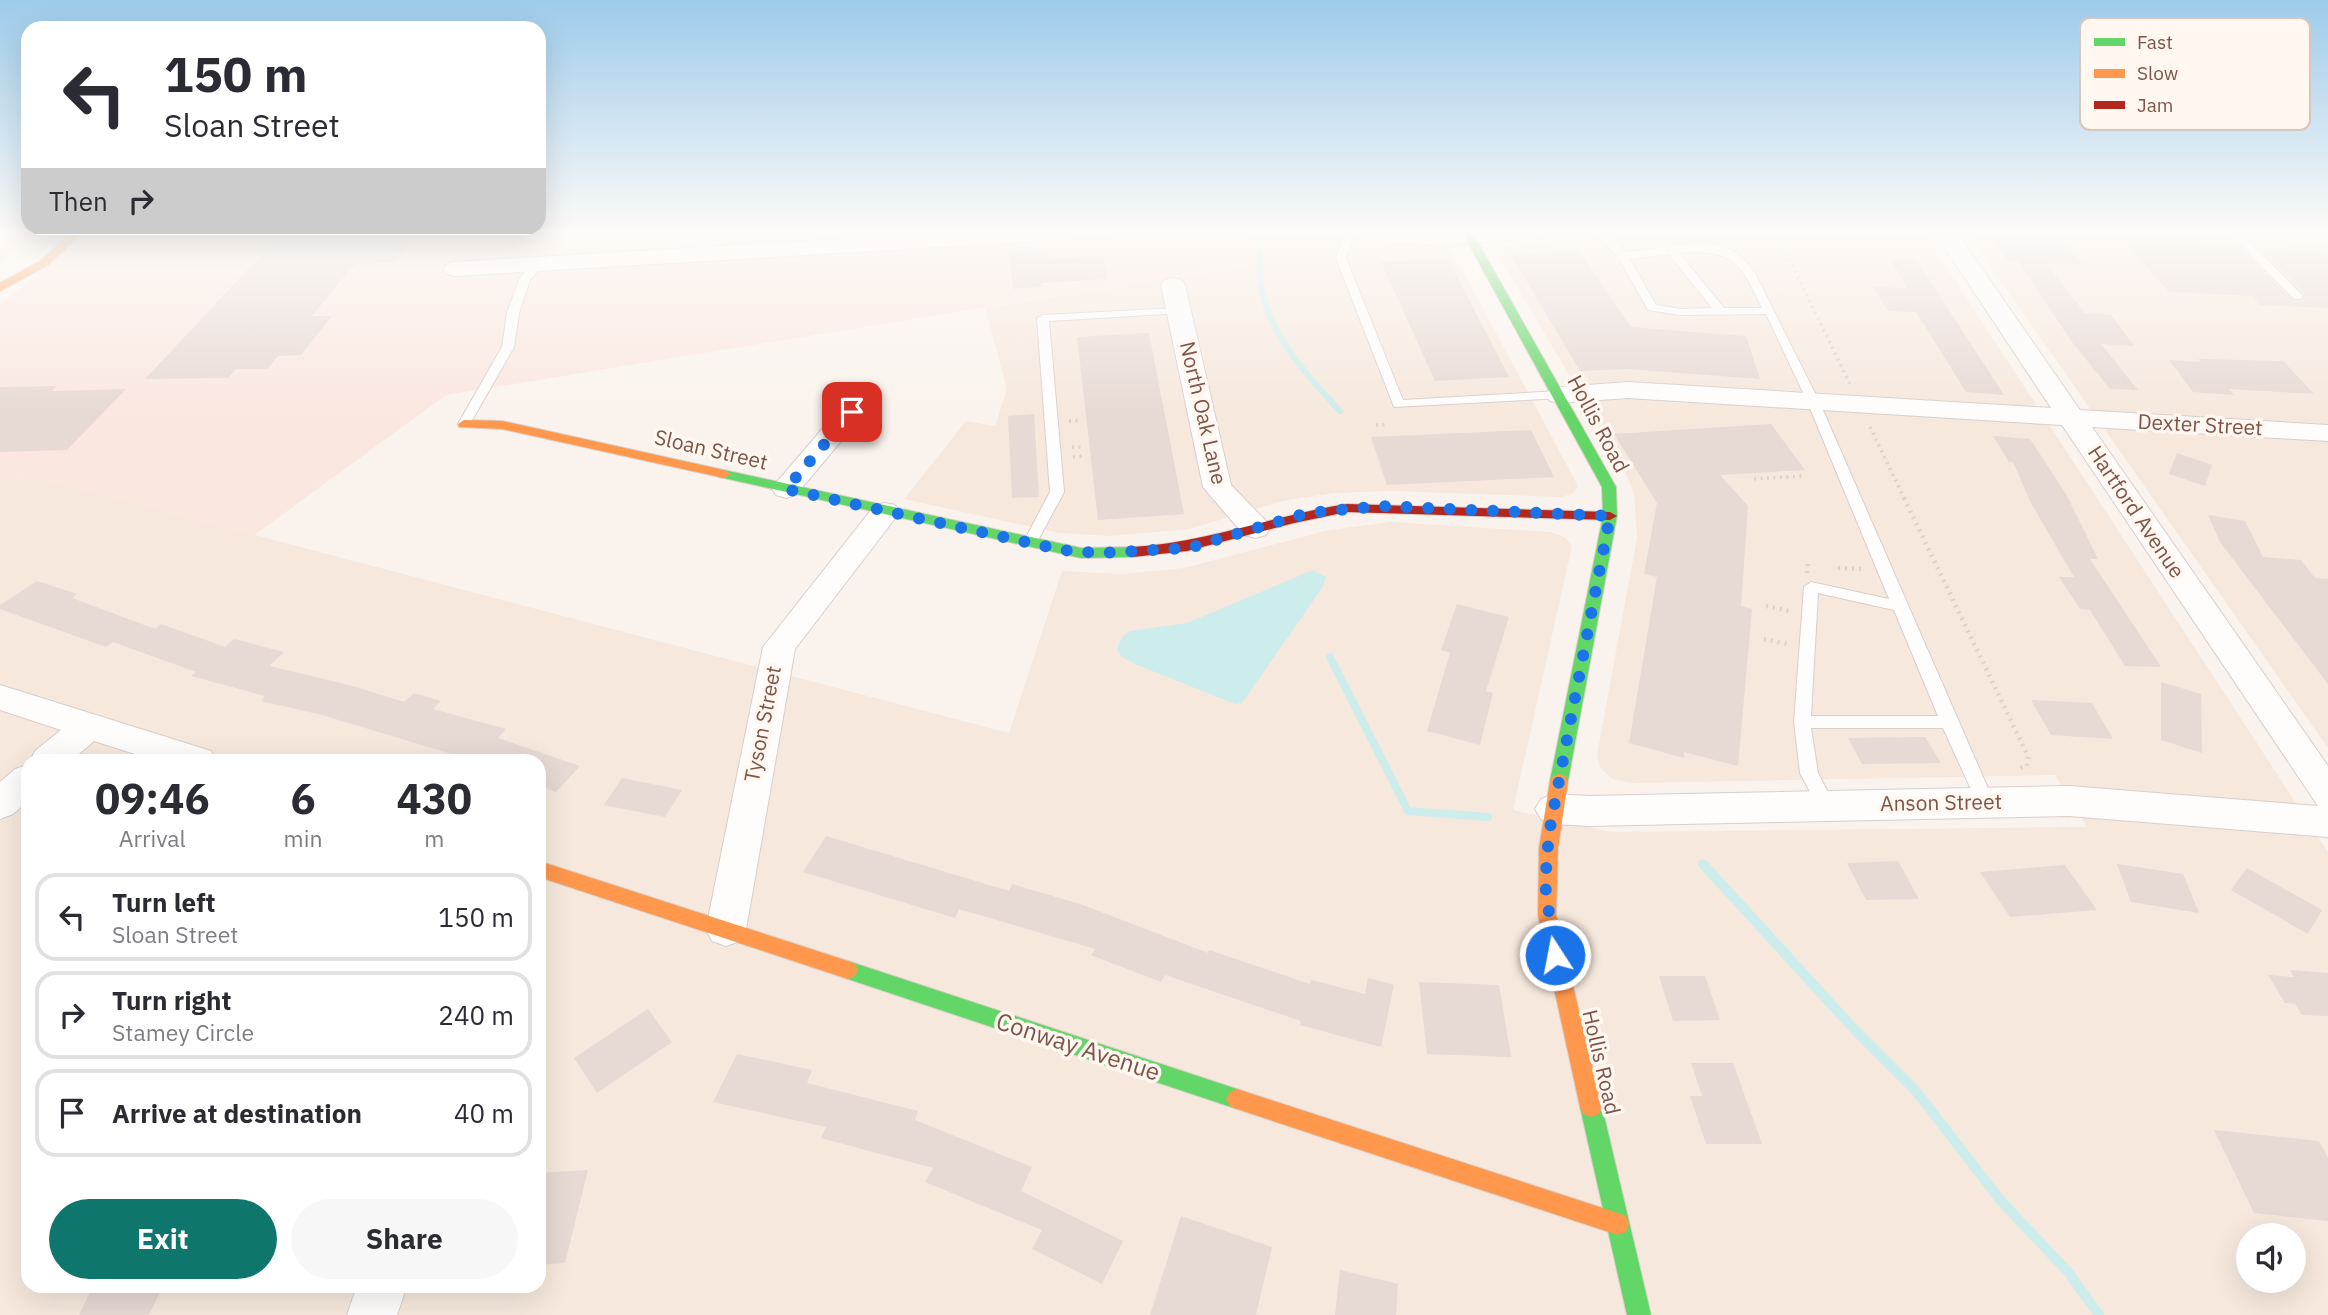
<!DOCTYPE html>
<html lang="en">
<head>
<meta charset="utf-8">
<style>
  :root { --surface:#fff; --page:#f7f7f7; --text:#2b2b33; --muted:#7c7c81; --line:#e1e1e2; --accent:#0f766e }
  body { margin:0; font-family:"IBM Plex Sans",sans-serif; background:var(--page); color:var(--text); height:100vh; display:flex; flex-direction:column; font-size:26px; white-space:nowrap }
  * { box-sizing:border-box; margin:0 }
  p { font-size:23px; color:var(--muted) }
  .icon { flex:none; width:38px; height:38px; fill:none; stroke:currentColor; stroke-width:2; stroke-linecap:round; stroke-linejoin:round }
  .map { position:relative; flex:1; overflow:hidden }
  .side { position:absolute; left:21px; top:754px; width:525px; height:539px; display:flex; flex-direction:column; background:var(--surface); border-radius:21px; box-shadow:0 7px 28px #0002 }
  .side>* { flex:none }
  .top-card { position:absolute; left:21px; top:21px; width:525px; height:214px; border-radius:21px; box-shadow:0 7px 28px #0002; background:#fff; color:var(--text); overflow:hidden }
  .tools { position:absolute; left:2236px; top:1223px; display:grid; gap:14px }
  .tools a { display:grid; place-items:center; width:70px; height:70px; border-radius:50%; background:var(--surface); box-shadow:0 7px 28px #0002; font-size:35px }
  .pin { position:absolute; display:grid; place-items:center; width:60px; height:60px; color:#fff; margin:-30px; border-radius:14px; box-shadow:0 4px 10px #0006 }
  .me { position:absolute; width:77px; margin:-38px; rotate:349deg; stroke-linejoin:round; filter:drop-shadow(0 0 5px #0008) }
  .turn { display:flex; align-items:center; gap:24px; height:147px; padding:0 28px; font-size:32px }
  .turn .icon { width:91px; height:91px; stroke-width:2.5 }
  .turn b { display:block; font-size:49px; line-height:60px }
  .then { display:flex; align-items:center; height:66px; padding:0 28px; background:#0003; gap:14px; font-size:26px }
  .eta { display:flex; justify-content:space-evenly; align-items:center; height:119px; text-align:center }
  .eta b { font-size:42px; font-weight:800; line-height:49px }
  .primary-button { display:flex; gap:14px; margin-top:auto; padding:14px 28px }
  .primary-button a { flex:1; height:80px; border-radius:42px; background:var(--accent); color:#fff; font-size:28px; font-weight:800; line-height:80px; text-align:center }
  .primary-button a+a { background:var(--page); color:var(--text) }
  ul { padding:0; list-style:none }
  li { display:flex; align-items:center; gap:21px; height:88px; margin:0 14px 10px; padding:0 14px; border:4px solid var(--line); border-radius:21px }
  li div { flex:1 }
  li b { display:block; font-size:26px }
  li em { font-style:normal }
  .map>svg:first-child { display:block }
  .residential { fill:#f6e8dd; fill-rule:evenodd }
  .commercial { fill:#fae7e0 }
  .water { fill:#ccedec }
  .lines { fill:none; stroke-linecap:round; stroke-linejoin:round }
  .stream-far2 { stroke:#ccedec; stroke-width:6 }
  .stream-far1 { stroke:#ccedec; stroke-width:8 }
  .stream { stroke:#ccedec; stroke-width:10 }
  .building { fill:#e7d9d4 }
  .lane-casing { stroke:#d8ceca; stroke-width:2 }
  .street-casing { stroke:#d8ceca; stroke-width:2 }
  .fast-casing { stroke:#dbd0ca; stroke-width:2 }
  .slow-casing { stroke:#dbd0ca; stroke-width:2 }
  .jam-casing { stroke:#dbd0ca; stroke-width:2 }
  .path-far1 { stroke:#ddd1cd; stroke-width:3.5; stroke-dasharray:2 4.5; stroke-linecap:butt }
  .path { stroke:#ddd1cd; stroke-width:4.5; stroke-dasharray:2 5; stroke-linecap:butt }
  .lane { fill:#fefdfc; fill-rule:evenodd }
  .street { fill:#fefdfc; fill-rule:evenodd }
  .fast { fill:#63d668; fill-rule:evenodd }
  .slow { fill:#ff974d; fill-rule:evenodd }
  .jam { fill:#b3261e; fill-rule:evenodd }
  .route { stroke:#1a73e8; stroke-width:12; stroke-dasharray:0 21.6 }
  .labels { text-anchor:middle; stroke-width:7; stroke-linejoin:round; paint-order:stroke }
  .street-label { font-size:21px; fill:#7d5447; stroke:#fff7f0 }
  .near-street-label { font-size:24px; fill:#7d5447; stroke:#fff7f0 }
  .key { fill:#fff7f0; stroke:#d8c6bd; stroke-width:2 }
  .key-label { font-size:19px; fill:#7d5447 }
</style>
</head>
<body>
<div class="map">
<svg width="2328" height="1315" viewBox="0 0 2328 1315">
  <rect width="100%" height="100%" fill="#faf3ed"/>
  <path class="residential" d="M1252 230H1441L1578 486 1573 493 1562 497 1392 491 1333 493 1283 501 1189 529 1111 536 1059 533 904 499 966 421 995 426 1007 389 985 308 1244 266Z
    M1672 230H1922L2328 852V1315H0V479L38 478 1009 733 1062 571 1123 574 1184 568 1329 530 1391 522 1550 532 1565 537 1572 546 1513 810 1611 832 2087 827 2055 775 1632 783 1613 779 1600 768 1597 755 1637 538 1634 493 1622 464 1498 255V249L1508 246ZM28 761H539V1286H28ZM2249 1236H2294V1281H2249Z
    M1972 230H2039L2328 245V748L1969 236Z"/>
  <path class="commercial" d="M0 230H41L0 263Z
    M91 230H1252L1245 265 446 395 253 536 38 478 0 479V305Z"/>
  <path class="water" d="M1313 570 1326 577 1322 588 1242 703 1235 704 1135 664 1121 656 1117 649 1123 636 1130 631 1187 623Z"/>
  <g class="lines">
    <path class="stream-far2" d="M1256 230C1262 251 1258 273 1263 295 1274 341 1309 377 1340 411"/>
    <path class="stream-far1" d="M1330 657 1408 811 1488 817"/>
    <path class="stream" d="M1703 864 1853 1028 1916 1091 2001 1201 2069 1273 2099 1315"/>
  </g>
  <path class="building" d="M285 230H357L349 239 413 238 394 263 355 264 312 316H332L301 355 278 356 267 369H236L228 378 145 379Z
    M1991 237 2063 241 2082 264 2046 263 2085 313 2111 315 2134 346 2101 344 2138 390 2110 389 2072 342 2018 261H2008Z
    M2126 244 2239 247 2294 302 2304 301V293L2259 248 2328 254V308L2260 305 2251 296 2169 292Z
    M1047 249 1049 259 1103 256 1108 279 1042 283V287L1013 289 1009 252Z
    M1580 252 1631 327 1746 336 1760 379 1628 369 1580 371 1511 255Z
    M1448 259 1509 377 1435 381 1381 262Z
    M1891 260 1917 261 2004 395 1966 392 1916 312 1888 311 1873 287 1907 288Z
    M1149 333 1184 514 1098 520 1077 337Z
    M2198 359 2283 361 2314 394 2229 389 2234 395 2193 392 2169 360 2201 362Z
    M57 386 52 391 126 389 67 450 0 452V387Z
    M1034 414 1039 497 1012 498 1008 416Z
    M1771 424 1805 470 1720 475 1748 506 1741 606 1752 609 1738 766 1684 752V758L1629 743 1657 577 1644 574 1657 503 1614 434Z
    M1531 430 1554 477 1387 485 1371 437Z
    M1993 436 2030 439 2066 494 2098 559H2090L2161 667 2125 666 2090 610 2080 609 2059 577H2074L2031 503 2013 462H2009Z
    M2177 453 2212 465 2205 486 2169 474Z
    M2208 515 2245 521 2263 557 2301 560 2315 578 2328 579V684L2220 542Z
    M37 581 77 594 72 598 155 629 161 624 225 647 234 639 284 652 269 666 349 685 404 702 414 693 441 701 433 709 506 729 498 738 580 766 556 792 539 786V761H475L322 715 261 701 265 696 191 676 196 672 113 642 106 647 0 609V605Z
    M1457 604 1509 617 1486 691 1493 693 1480 745 1427 731 1450 653 1441 650Z
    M2161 682 2201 694 2202 753 2161 740Z
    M2031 700 2092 703 2113 739 2051 735Z
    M1925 737 1941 763 1862 764 1848 738Z
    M622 778 682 790 665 817 604 805Z
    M826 836 1009 891 1012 884 1083 905 1208 953 1209 950 1310 984 1311 980 1365 994 1368 978 1394 985 1381 1047 1300 1025 1301 1021 1165 975 1161 982 1091 955 1095 949 959 909 955 918 803 872Z
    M1898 861 1919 899 1866 900 1847 863Z
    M2117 864 2183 874 2199 913 2131 902Z
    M2065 865 2097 910 2010 917 1980 872Z
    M2247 868 2322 910 2308 934 2231 890Z
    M2290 970 2328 973V1016L2302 1015 2295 1004 2285 1003 2268 975 2294 977Z
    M1659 976H1705L1720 1020 1673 1021Z
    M1419 982 1499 985 1511 1057 1427 1054Z
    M648 1009 672 1042 597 1093 574 1058Z
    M737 1054 812 1070 807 1083 918 1111 915 1120 1032 1167 1021 1191 1123 1241 1102 1284 1032 1249 1042 1230 925 1182 933 1168 821 1138 826 1127 713 1102Z
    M1691 1063H1733L1762 1144H1706L1690 1096H1702Z
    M2214 1130 2319 1141 2328 1158V1221L2254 1213Z
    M588 1170 565 1263 539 1265V1173Z
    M1181 1216 1272 1247 1256 1315H1150Z
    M1340 1270 1398 1284 1396 1315H1335Z
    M163 1286 149 1315H79L91 1290Z"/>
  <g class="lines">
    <g class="lane-casing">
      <path id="lane" d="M1346 230 1355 232 1346 258 1403 400 1559 391 1565 395 1563 398 1394 407 1336 258Z
        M1594 230H1605L1626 252C1654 250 1706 237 1731 250 1741 255 1748 264 1755 273L1819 401 1994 802 1991 807 1985 809 1979 807 1943 728H1811L1818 773 1835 806 1832 811 1826 813 1820 811 1800 773 1794 722 1804 587 1811 582 1889 599 1807 401 1766 314 1681 315 1648 310 1618 257ZM1689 252C1737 251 1742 267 1762 308H1724L1679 253ZM1669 254 1712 308 1681 309 1656 305 1630 259ZM1818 593 1894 610 1938 716H1811Z
        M2230 230H2238L2302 295V299H2294L2230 234Z
        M534 262 543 264 530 280 519 313 514 347 470 424 469 427H459L458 424 502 347 507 313 519 279Z
        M1179 308 1185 311 1183 313 1049 321 1064 492 1035 546H1025L1023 543 1050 492 1037 318 1043 315Z"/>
    </g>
    <g class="street-casing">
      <path id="street" d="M993 230H1118L1107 237 455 276 447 274 443 269 447 264 455 262Z
        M1326 230H1567L1556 237 1432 245 1337 237Z
        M1933 230H1955L2080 410 2328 425V441L2092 427 2328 766V837L2069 816 1589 826 1554 824 1541 819 1535 809 1541 799 1554 794 1589 796 2069 786 2318 806 2062 425 1628 398 1559 403 1550 401 1546 395 1550 389 1559 387 1628 382 2051 408Z
        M2176 230H2328V243L2187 237Z
        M1173 278 1181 280 1185 285 1231 485 1266 521 1270 528 1266 535 1255 538 1244 535 1203 487 1161 285 1165 280Z
        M868 384 877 386 881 392 877 398 796 495 786 498 776 495 772 489 776 483 859 386Z
        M885 503 895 505 900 512 795 649 746 929 740 941 726 946 712 941 706 929 763 647 875 505Z
        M0 685 211 751 216 761H157L94 741 71 761H30L35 751 61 730 0 710Z
        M28 765V801L13 814 0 819V782L15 769Z
        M357 1286H407L397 1315H347Z"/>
    </g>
    <g class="fast-casing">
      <path id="fast" d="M1461 230H1471L1616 487 1617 516 1568 781 1565 786H1553L1550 781 1603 516 1602 487Z
        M724 470 1081 548 1133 547 1140 552 1133 557 1081 558 719 477 717 474Z
        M848 961 1237 1089 1244 1092 1248 1099 1244 1106 1237 1109 848 979 841 976 838 970 841 964Z
        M1591 1097 1599 1100 1602 1107 1651 1315H1627L1580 1107 1583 1100Z"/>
    </g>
    <g class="slow-casing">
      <path id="slow" d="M74 230H85L48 265 0 291V283L40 261Z
        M464 420 502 421 724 470 731 474 724 478 502 429 459 427 458 424Z
        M1559 774 1565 776 1568 781 1558 848 1556 915 1602 1107 1599 1114 1591 1117 1583 1114 1580 1107 1538 915 1539 848 1550 781 1553 776Z
        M539 861 848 961 855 964 858 970 855 976 848 979 539 877Z
        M1237 1089 1618 1213 1626 1216 1629 1224 1626 1232 1618 1235 1237 1109 1230 1106 1226 1099 1230 1092Z"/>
    </g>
    <g class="jam-casing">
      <path id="jam" d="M1347 504 1610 512 1617 516 1610 520 1347 512 1294 523 1187 551 1133 557 1126 552 1133 547C1206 543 1275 515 1347 504Z"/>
    </g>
    <path class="path-far1" d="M1775 230 1850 384
      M1069 421 1082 420
      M1376 425H1388
      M1870 427 1905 500
      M1072 447H1085
      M1073 457 1086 456
      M1754 479 1802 476"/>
    <path class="path" d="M1904 498 2028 756 2027 766 2017 769
      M1838 568 1862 569
      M1807 573 1808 562
      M1766 606 1789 611
      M1764 639 1787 644"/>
    <use href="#lane" class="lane"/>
    <use href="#street" class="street"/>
    <use href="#fast" class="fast"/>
    <use href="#slow" class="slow"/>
    <use href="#jam" class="jam"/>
  </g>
  <linearGradient id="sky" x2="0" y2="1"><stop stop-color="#9dcbea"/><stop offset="0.56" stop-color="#fdfaf7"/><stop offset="1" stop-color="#fdfaf7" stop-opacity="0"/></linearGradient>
  <rect width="2328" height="414" fill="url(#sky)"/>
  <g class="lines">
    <path class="route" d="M852 412 786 489 1062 550 1099 553 1189 548 1307 513 1382 506 1610 516 1549 833 1545 884 1555 955"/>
  </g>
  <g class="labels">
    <g class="street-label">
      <text transform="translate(1203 413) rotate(77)" y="7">North Oak Lane</text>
      <text transform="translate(1598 424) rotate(62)" y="7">Hollis Road</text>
      <text transform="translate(2200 425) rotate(3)" y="7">Dexter Street</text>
      <text transform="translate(711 450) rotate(13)" y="7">Sloan Street</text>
      <text transform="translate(2136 512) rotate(56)" y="7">Hartford Avenue</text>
      <text transform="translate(763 724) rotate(-79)" y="7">Tyson Street</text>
      <text transform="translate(1941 803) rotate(-1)" y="7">Anson Street</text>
      <text transform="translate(1601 1062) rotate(77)" y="7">Hollis Road</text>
    </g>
    <g class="near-street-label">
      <text transform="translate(1078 1047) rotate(18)" y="8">Conway Avenue</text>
    </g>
  </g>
  <rect x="2080" y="18" width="230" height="112" rx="10" class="key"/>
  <rect x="2094" y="38" width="31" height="8" fill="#63d668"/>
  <rect x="2094" y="69" width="31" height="9" fill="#ff974d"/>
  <rect x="2094" y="101" width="31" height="8" fill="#b3261e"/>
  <g class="key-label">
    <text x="2137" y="49">Fast</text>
    <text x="2137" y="80">Slow</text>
    <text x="2137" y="112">Jam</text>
  </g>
</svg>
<div class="tools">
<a><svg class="icon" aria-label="sound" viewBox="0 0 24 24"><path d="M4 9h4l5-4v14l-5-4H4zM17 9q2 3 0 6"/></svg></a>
</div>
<div class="pin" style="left:852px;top:412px;background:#d93025"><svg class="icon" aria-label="arrive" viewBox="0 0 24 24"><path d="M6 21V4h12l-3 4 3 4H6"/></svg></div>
<svg class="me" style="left:1555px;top:955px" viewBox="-20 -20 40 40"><circle r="17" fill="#1a73e8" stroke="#fff" stroke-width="3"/><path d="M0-11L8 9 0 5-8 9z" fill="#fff"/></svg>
<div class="top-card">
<div class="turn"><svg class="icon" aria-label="left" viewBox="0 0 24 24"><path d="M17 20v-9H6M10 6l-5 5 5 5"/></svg><div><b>150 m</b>Sloan Street</div></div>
<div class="then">Then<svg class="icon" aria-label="right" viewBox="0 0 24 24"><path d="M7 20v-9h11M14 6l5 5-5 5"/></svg></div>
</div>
<section class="side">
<div class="eta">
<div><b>09:46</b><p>Arrival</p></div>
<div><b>6</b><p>min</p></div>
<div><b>430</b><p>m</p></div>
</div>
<ul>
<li><svg class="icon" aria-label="left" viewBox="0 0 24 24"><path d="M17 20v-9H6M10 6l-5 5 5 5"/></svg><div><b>Turn left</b><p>Sloan Street</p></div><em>150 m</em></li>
<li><svg class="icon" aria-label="right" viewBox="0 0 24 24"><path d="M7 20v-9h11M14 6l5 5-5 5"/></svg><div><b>Turn right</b><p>Stamey Circle</p></div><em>240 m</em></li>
<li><svg class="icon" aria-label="arrive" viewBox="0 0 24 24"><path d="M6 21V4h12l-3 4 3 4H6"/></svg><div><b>Arrive at destination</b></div><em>40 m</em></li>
</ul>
<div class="primary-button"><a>Exit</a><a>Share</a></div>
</section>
</div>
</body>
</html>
